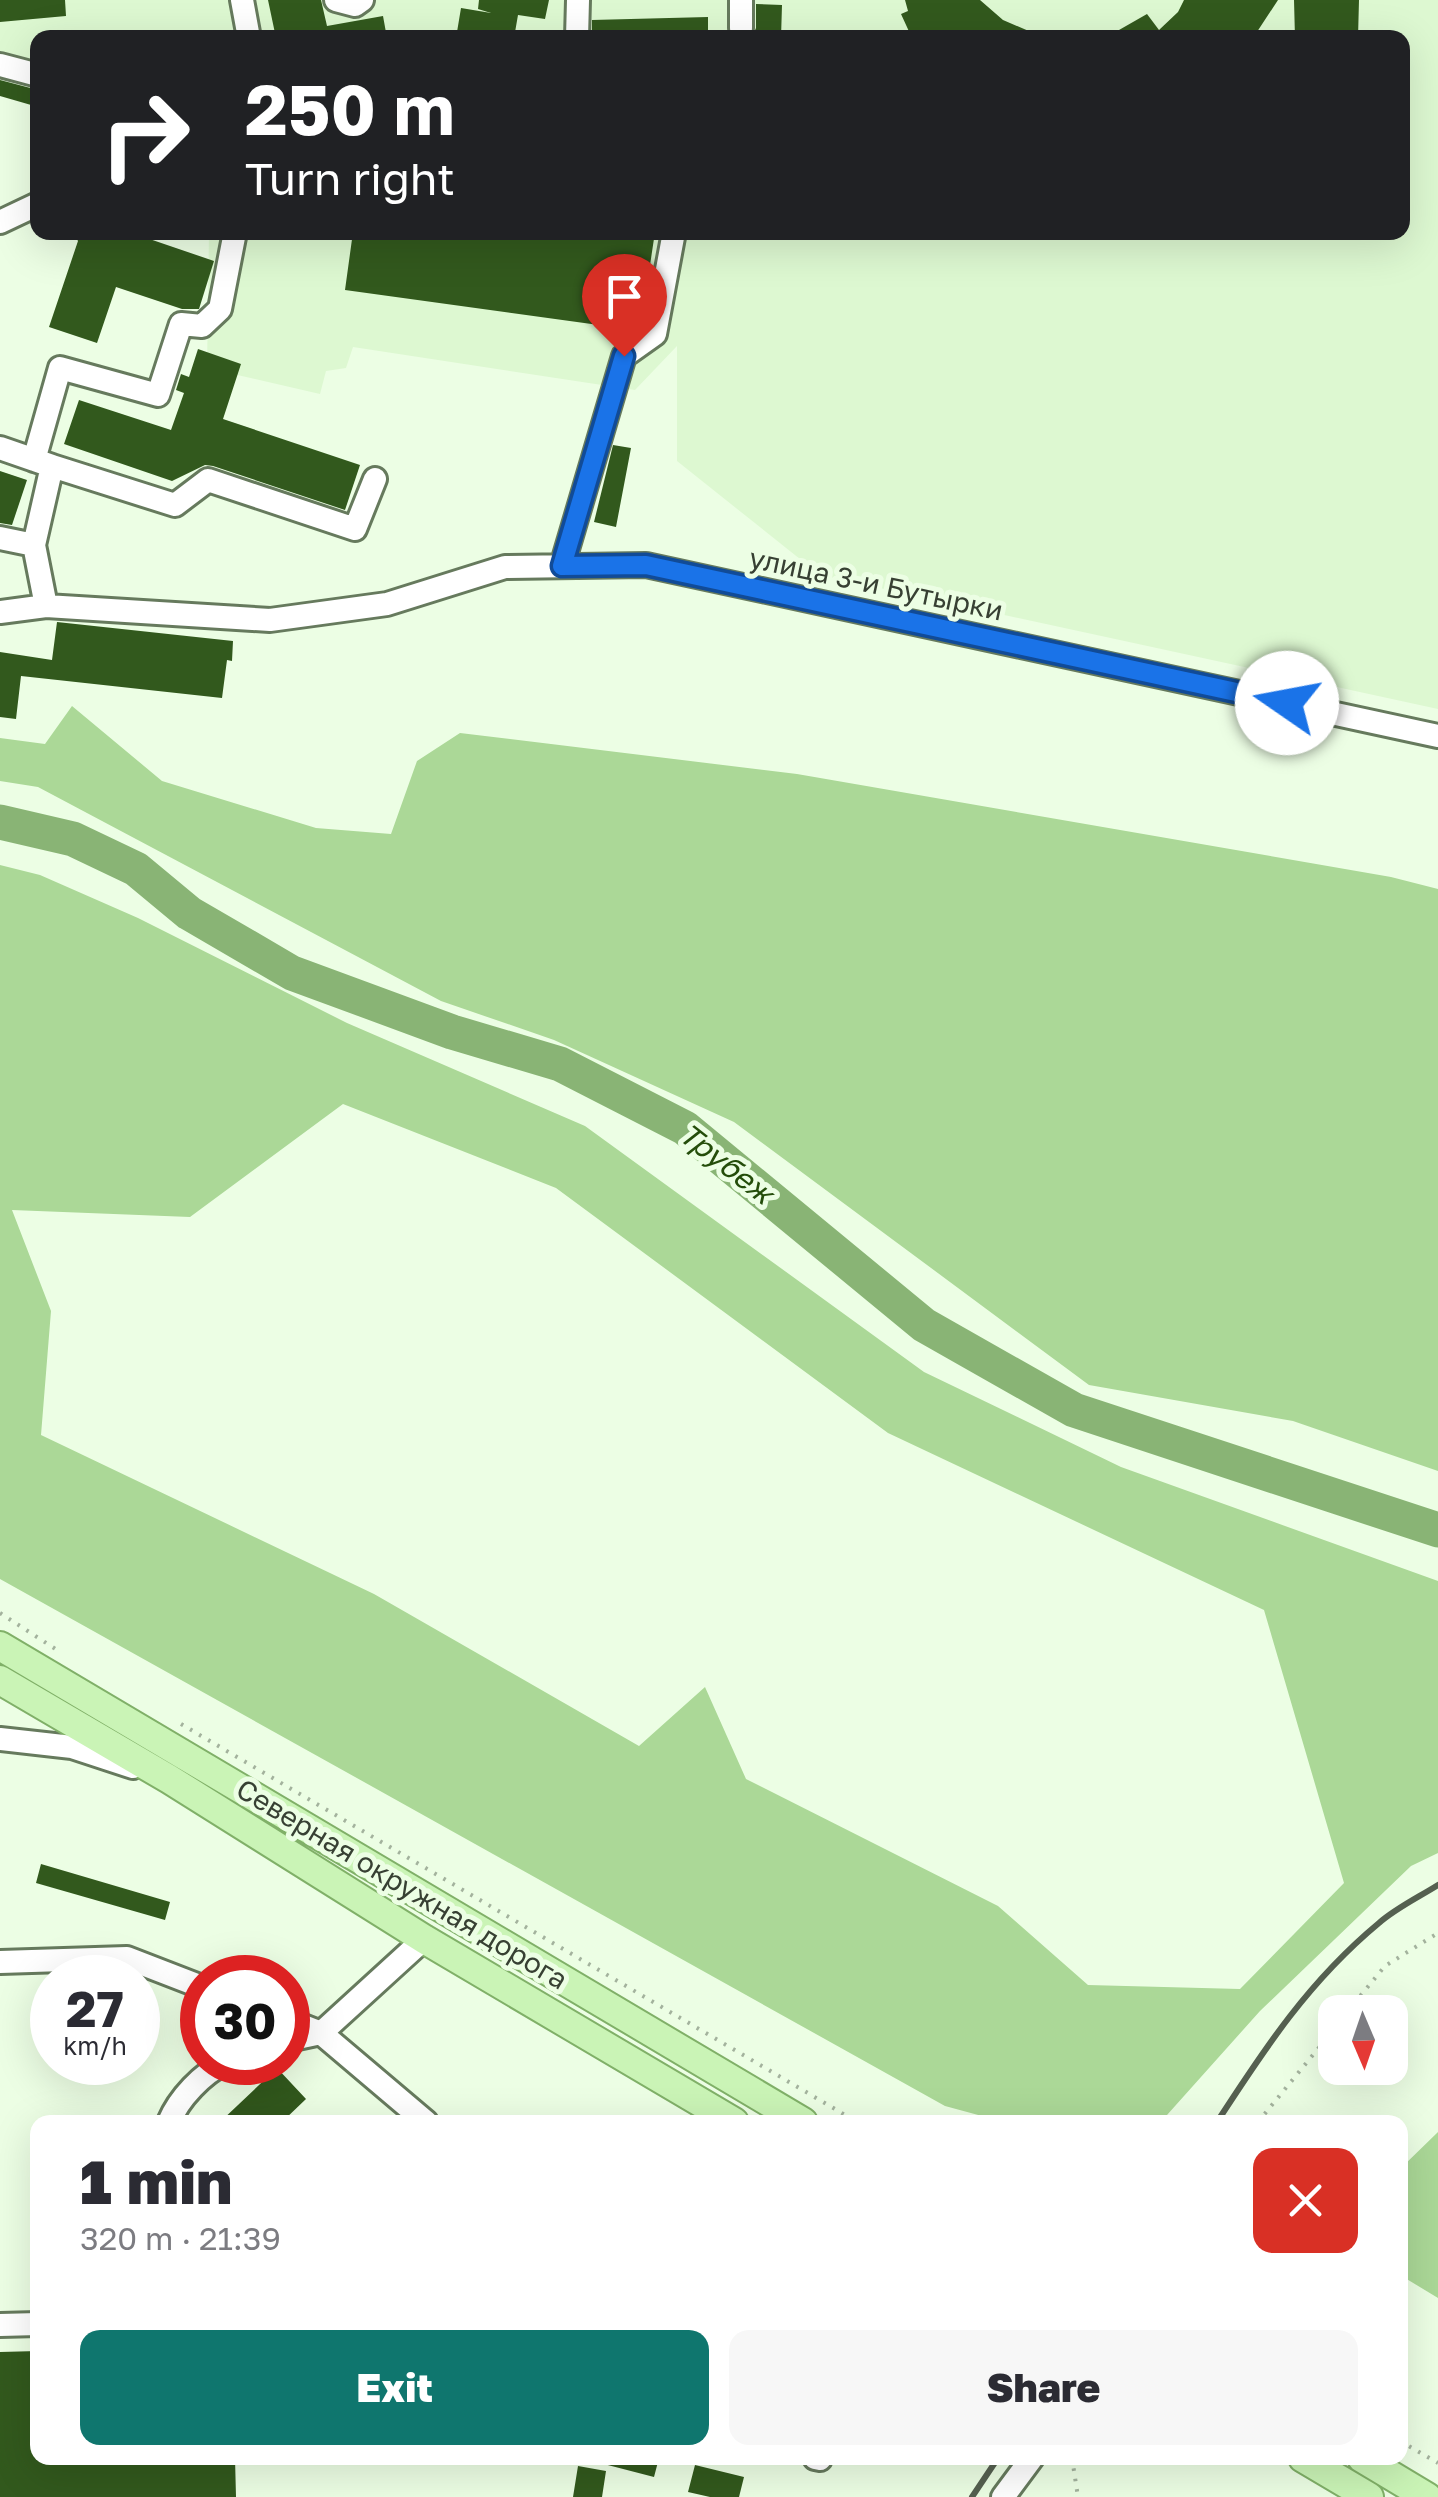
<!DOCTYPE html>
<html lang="en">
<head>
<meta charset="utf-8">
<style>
  :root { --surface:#fff; --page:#f7f7f7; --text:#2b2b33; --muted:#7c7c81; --accent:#0f766e }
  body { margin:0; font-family:"Golos Text",sans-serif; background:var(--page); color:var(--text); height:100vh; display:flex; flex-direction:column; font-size:38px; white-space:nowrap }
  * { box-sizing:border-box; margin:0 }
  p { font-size:32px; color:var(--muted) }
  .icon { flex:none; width:55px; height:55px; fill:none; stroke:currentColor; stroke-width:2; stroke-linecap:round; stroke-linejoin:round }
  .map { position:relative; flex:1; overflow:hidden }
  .sheet { position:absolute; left:30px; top:2115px; width:1378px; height:350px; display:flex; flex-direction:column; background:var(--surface); border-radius:20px; box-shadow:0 10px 40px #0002 }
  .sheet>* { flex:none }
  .banner { position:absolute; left:30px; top:30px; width:1380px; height:210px; border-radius:20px; box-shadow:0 10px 40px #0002; background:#202124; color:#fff; overflow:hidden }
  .needle { width:65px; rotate:178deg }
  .buttons { position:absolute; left:1318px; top:1995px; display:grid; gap:20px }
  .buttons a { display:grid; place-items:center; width:90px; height:90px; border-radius:20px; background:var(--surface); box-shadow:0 10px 40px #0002; font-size:50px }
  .speed { position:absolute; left:30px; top:1955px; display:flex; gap:20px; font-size:50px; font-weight:700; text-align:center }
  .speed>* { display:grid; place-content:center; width:130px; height:130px; border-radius:50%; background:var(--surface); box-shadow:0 10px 40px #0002; line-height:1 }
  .speed small { font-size:25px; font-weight:400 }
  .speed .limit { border:15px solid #d22; background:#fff; color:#111 }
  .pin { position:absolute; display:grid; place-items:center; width:85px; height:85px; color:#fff; margin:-102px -42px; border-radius:50% 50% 50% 0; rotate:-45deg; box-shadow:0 0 10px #0007 }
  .pin .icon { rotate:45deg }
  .me { position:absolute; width:110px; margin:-55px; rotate:282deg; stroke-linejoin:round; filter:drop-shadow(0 0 8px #0008) }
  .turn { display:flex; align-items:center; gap:35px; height:210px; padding:0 50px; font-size:45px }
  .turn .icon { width:130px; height:130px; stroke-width:2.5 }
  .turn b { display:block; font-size:70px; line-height:85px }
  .round { display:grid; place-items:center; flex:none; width:105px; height:105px; border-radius:20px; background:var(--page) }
  .head { display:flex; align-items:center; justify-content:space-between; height:170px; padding:0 50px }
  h1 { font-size:60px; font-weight:800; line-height:75px }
  .button { display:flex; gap:20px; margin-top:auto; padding:20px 50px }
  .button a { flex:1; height:115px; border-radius:20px; background:var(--accent); color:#fff; font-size:40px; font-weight:800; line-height:115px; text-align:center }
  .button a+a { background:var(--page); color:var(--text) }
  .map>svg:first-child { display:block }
  .built { fill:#ddf8d1 }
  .forest { fill:#abd897; fill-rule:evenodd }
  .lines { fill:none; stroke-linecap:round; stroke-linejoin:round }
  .river { stroke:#89b475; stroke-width:35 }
  .building { fill:#32591d }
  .minor-casing { stroke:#667a5d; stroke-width:28 }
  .major-casing { stroke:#80b068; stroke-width:32 }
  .path { stroke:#a3b29d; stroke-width:4; stroke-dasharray:2.5 8; stroke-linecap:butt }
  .minor { stroke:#fff; stroke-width:22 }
  .major { stroke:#caf4b6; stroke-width:28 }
  .rail { stroke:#556050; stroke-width:6 }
  .route-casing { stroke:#114b97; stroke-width:25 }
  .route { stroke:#1a73e8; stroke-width:18 }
  .labels { text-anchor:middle; stroke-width:10; stroke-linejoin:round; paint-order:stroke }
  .street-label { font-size:28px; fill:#374033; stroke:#ecfee4 }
  .water-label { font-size:30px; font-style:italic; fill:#244d0a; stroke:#ecfee4 }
</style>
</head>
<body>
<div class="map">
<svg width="1438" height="2497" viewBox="0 0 1438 2497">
  <rect width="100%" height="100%" fill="#ecfee4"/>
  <path class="built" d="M0 0H1438V709L820 575 677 461V346L635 390 353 347 346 368 326 371 320 394 207 368 209 233 1402 232V38H38L37 70 25 66 0 51Z"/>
  <path class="forest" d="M72 706 162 781 316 828 391 834 417 761 460 733 797 774 1391 877 1438 889V1471L1293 1421 1089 1385 734 1122 554 1040 441 1001 38 787 0 781V738L45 744Z
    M0 865 40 875 138 918 347 1023 585 1126 924 1372 1121 1467 1438 1581V1853L1411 1866 1260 2011 1167 2115 1146 2122H1004L945 2106 0 1579ZM343 1104 556 1188 888 1433 1264 1610 1344 1883 1240 1989 1088 1985 998 1906 746 1779 705 1687 639 1746 374 1594 41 1435 51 1311 12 1210 190 1217Z
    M1438 2132V2298L1400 2275V2169Z"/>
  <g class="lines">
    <path class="river" d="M0 822 73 839 136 869 189 913 292 973 452 1032 560 1064 685 1128 924 1325 1074 1410 1438 1530"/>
  </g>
  <path class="building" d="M0 0H65L66 16 0 22Z
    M268 0H321L327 26 383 16 387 38H276Z
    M479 0H549L545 19 518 15 514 38H456L461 8 491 13 478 9Z
    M905 0H980L1003 20 1045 38H912L901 14 908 11Z
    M1184 0H1278L1253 38H1105L1147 14 1159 30 1178 12Z
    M1294 0H1359L1358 38H1295Z
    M756 4 782 5 781 38 752 37 756 28Z
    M708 17V38H592V20Z
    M0 80 38 90V107L0 96Z
    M73 232H129L214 261 199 309H182L116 287 97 343 49 327 78 241Z
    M353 232H655L641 325 635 330 345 290Z
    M198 349 241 364 223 419 360 465 345 510 213 466 205 465 172 481 64 444 79 400 171 430 184 393 176 390 181 374 189 377Z
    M613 445 631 448 616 527 594 522Z
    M0 471 27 480 12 525 0 523Z
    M57 622 233 641 232 661 227 660 222 698 21 676 16 719 0 717V652L52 660Z
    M41 1864 170 1902 165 1920 36 1883Z
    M277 2068 306 2099 282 2122H220Z
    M38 2351V2458H235L236 2497H0V2352Z
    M601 2458H659L654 2477 600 2463Z
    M695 2465 744 2477 739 2497H710L688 2492Z
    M578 2466 606 2471 602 2497H573Z"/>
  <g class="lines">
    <g class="minor-casing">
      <path id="minor" d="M242 0 249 38
        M336 0 355 5 362 0
        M741 28V0
        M577 38 578 0
        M0 65 38 75
        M0 222 38 204
        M0 448 52 466 34 545 46 606
        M34 460 60 368 158 395 181 324 202 326 220 309 235 232
        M52 466 175 505 208 480 355 529 375 479
        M0 538 34 545
        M562 566 624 356 655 334 674 232
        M0 612 46 606 270 620 387 604 505 567 646 565 1438 736
        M0 1739 72 1747 133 1767
        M0 1962 127 1958 202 1987
        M288 2020 321 2033 426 2122
        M288 2040 321 2033 424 1939
        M169 2122C179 2098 202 2074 226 2062
        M0 2325 38 2324
        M815 2458 820 2459
        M1003 2497 1032 2458"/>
    </g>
    <g class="major-casing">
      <path id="major" d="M0 1646 803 2122
        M0 1680 169 1779 424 1939 734 2122
        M1303 2458 1369 2497
        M1362 2458 1427 2497"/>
    </g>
    <path class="path" d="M0 1613 57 1650
      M181 1724 857 2122
      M1347 2012 1385 1966 1438 1933
      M1258 2122 1335 2028
      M1400 2441 1438 2463
      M1072 2458 1078 2497"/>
    <use href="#minor" class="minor"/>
    <use href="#major" class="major"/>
    <path class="rail" d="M1217 2122C1265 2048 1309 1981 1379 1923 1396 1908 1419 1897 1438 1885
      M972 2497 998 2458"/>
  </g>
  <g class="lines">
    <g class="route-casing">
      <path id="route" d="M624 356 562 566 646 565 1287 703"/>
    </g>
    <use href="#route" class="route"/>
  </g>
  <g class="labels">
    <g class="street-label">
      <text transform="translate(876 584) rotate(12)" y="10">улица 3-и Бутырки</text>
      <text transform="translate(402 1884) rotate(31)" y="10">Северная окружная дорога</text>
    </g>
    <g class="water-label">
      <text transform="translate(726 1164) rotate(38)" y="10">Трубеж</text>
    </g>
  </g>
</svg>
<div class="buttons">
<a><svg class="needle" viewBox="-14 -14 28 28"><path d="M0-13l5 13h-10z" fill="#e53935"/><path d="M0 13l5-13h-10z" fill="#7c7c81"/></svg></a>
</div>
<div class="speed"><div>27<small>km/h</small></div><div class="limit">30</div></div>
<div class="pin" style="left:624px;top:356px;background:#d93025"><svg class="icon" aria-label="arrive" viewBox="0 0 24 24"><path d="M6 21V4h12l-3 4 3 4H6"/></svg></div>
<svg class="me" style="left:1287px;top:703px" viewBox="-20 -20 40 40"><circle r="19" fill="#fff"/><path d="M0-13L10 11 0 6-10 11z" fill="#1a73e8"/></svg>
<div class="banner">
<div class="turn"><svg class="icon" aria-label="right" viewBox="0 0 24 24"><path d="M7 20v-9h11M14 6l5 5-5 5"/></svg><div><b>250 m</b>Turn right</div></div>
</div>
<section class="sheet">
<div class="head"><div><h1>1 min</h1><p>320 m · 21:39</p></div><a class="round" style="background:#d93025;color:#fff"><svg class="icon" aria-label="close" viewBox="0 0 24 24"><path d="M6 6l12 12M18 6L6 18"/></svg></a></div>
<div class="button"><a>Exit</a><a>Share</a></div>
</section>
</div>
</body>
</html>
